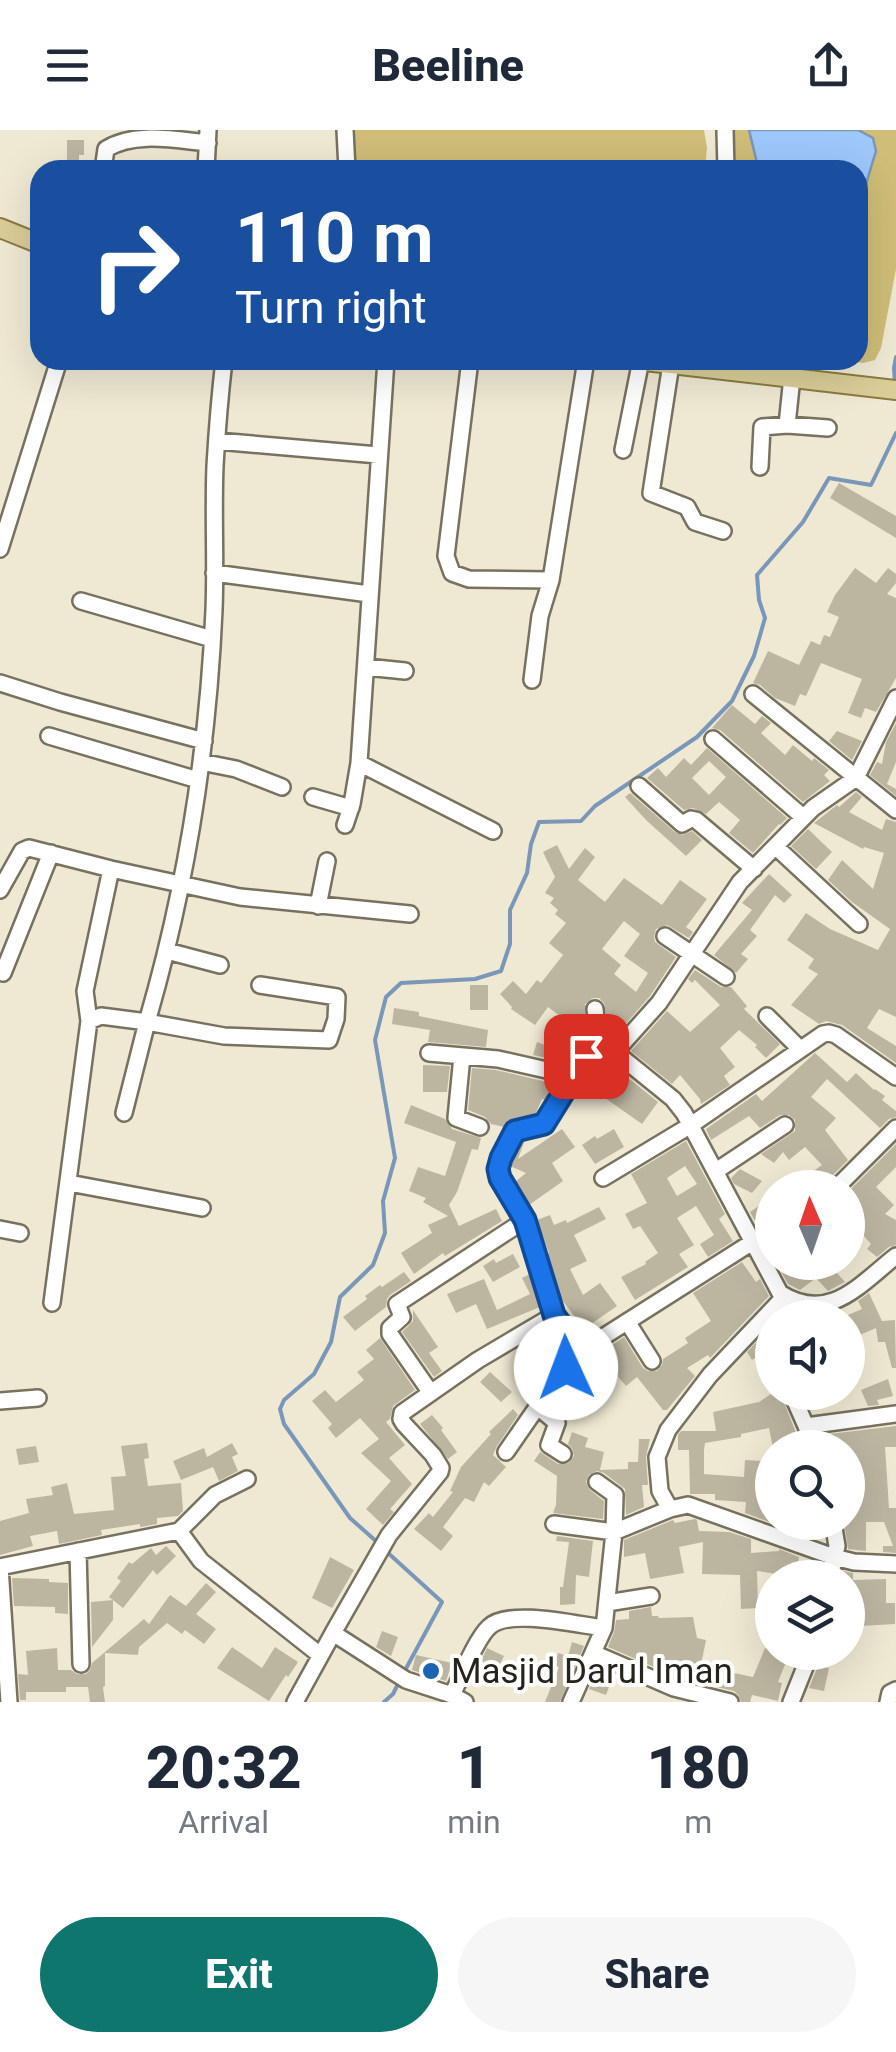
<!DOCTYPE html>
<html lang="en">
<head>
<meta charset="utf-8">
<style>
  :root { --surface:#fff; --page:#f6f6f7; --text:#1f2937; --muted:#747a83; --accent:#0f766e }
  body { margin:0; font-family:Roboto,sans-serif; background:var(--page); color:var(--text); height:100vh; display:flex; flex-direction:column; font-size:38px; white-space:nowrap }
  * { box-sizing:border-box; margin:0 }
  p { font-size:32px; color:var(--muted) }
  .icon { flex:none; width:55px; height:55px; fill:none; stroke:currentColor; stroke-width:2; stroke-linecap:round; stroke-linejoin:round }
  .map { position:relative; height:1572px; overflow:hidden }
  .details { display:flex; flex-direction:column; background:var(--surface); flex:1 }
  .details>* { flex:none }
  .top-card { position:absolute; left:30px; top:30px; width:838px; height:210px; border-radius:30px; box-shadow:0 10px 40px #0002; background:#1a4fa0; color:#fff; overflow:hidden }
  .needle { width:65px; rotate:358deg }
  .fabs { position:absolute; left:755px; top:1040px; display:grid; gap:20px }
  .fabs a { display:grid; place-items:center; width:110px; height:110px; border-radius:50%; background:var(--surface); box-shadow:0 10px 40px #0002; font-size:50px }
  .pin { position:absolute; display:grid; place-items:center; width:85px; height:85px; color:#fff; margin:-42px; border-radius:20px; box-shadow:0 5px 15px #0006 }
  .me { position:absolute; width:110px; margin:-55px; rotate:358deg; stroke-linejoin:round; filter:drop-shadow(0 0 8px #0008) }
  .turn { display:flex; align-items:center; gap:35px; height:210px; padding:0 40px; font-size:45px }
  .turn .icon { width:130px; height:130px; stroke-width:2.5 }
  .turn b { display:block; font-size:70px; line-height:85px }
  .eta { display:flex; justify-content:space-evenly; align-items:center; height:170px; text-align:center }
  .eta b { font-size:60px; font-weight:800; line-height:70px }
  .primary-button { display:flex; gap:20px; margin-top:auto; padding:20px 40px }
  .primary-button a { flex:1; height:115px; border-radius:60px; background:var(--accent); color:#fff; font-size:40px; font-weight:800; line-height:115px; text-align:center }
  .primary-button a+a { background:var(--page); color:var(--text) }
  header { display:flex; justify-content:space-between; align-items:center; height:130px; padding:0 40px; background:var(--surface); font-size:45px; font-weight:800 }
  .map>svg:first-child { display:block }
  .green { fill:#cfbd78 }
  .water { fill:#9ec7fb; stroke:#7a96b8; stroke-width:2.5 }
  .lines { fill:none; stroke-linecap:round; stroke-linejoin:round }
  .stream { stroke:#7a96b8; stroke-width:4 }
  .building { fill:#bcb6a1; fill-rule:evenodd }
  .minor-casing { stroke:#77725f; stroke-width:20 }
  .major-casing { stroke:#8a7b3f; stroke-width:22 }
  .minor { stroke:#fff; stroke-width:15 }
  .major { stroke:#dacd98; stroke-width:18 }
  .route-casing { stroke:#114b97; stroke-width:25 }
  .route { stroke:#1a73e8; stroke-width:18 }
  .poi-dot { fill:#1d63b3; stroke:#fff; stroke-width:4 }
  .labels { text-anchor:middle; stroke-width:8; stroke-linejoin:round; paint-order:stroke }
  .poi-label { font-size:35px; fill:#25231b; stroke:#fff; text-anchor:start }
</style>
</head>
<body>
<header><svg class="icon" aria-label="menu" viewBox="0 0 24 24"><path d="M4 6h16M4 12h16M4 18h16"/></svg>Beeline<svg class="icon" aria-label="share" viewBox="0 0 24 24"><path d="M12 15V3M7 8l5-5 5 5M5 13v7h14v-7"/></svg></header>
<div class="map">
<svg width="896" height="1572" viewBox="0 0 896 1572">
  <rect width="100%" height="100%" fill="#efe9d3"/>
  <path class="green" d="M351 0H704L707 18 705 40H353Z
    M720 0H896V139L881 218 875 230 863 233 842 230H858V40H724Z"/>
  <path class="water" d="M749 0H858L873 8 876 21 862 67 858 70V40H763L757 33Z"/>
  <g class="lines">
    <path class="stream" d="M895 254 894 238 896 227
      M377 1412 350 1388 284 1294 280 1279 284 1270 314 1244 331 1212 340 1167 373 1135 385 1103 383 1071 395 1028 375 910 386 867 401 853 475 849 501 841 510 814V780L527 743 531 714 539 692 581 691 595 676 697 607 732 571 754 526 765 488 759 470 757 445 803 392 829 348 871 355 896 303
      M387 1422 442 1472 403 1544
      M384 1572 393 1564 399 1552"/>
  </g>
  <path class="building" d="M67 10H84V25H79V40H67Z
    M839 353 896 386V408L830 368Z
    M855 438 876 453 888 438 896 444V453L887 464 896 468V548L876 582 865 578 861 588 848 583 862 549 821 533 806 566 800 564 795 576 775 568 760 555 753 553 768 521 799 535 811 511 820 515 824 505 830 507 839 487 827 482 835 465Z
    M732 575 755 594 762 586 771 593 761 603 785 625 793 615 812 631 814 628 829 640 824 645 830 651 803 672 720 600 712 598Z
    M896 593V632L887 654 896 659V666L870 645 877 632 882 634 886 612Z
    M837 601 862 611 852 630 829 611Z
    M707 618 787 688 780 695 779 694 753 723 729 703 740 690 719 672 706 684 693 678 684 680 647 648 658 638 666 647 684 628 691 635ZM709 631 726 647 709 665 692 648Z
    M856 662 862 667 849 682 882 700 886 689 896 692V887L879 879 867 898 896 916V933L842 895 826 891 819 894 791 875 818 844 808 838 814 829 787 810 806 783 830 799 878 820 890 799 852 772 828 750 842 730 873 759 884 723 864 717 863 719 814 693 837 675 839 677Z
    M630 663 675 702 682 705 692 701 702 710 686 726 646 690 625 667Z
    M808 699 832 722 816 739 791 716Z
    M557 715 569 739 585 718 595 727 578 750 605 772 624 748 662 775 680 750 707 769 686 797 693 802 689 808 667 795 656 799 654 806 655 812 676 827 650 866 615 906 609 900 604 873 599 868H593L585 874V887L576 898 548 877 535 895 511 879 512 877 500 864 513 851 526 864 537 850 541 853 563 825 549 813 566 793 555 784 558 780 550 773 554 768 545 763 555 747 543 722ZM624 791 640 804 624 826 648 843 636 862 614 844 621 835 602 819Z
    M769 744 792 765 784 773 775 765 750 800 757 806 741 824 748 829 736 843 714 825 752 780 742 773Z
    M695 840 721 857H731L747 876 744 879 780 914 766 928 755 917 757 915 739 900 720 918 735 937 724 946 730 955 701 974 700 969 680 945 672 954 631 921 667 881 690 902 720 875 695 850 692 853 688 849Z
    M470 855H488V880H470Z
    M394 878 419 882V886L488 900 486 917 428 912 430 900 392 894Z
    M537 912 561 921 562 919 573 925 568 933 533 925Z
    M815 923 847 952 856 943 874 960 875 959 885 966 882 970 896 981V987L889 989 880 998 827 949 811 967 836 988 825 1000 848 1030 828 1050 825 1058H808L799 1051 822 1035 805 1017 789 1030 783 1022 774 1033 761 1024 795 1001V990L789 985H780L760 998 749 986 711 1010 706 999 756 964 762 971Z
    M598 927 610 936 611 934 658 972 642 994 588 956 592 963 581 955Z
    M423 935 450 936 447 962H423Z
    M472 938 496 940 551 953 547 968 546 970 542 969 535 985 512 990 504 997 491 994 485 987 468 980Z
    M411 975 445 989 452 999 481 1008 478 1020 472 1019 457 1062 449 1075 459 1096 496 1079 502 1091 445 1126 443 1123 414 1144 401 1123 432 1103 428 1095 448 1086 423 1072 426 1068 409 1061 418 1037 445 1046 456 1012 404 993Z
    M562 999 575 1017 552 1033 563 1051 529 1075 515 1052 526 1043 510 1036 512 1032 523 1011 525 1010 518 1029Z
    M614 999 624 1017 595 1034 582 1015 595 1006 597 1009Z
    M686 1011 725 1084 719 1089 733 1111 708 1127 700 1114 714 1105 696 1076 677 1088 694 1115 679 1124 688 1137 635 1170 621 1147 646 1134 645 1132 658 1123 640 1096 633 1099 625 1084 647 1073 631 1044ZM685 1036 697 1054 677 1066 667 1048Z
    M896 1014V1037L876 1057 894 1075 885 1084 896 1090V1115L889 1117 877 1127 867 1119 871 1114 848 1088V1062Z
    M740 1039 762 1051 752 1063 734 1054 731 1048Z
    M772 1067V1097L762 1103 750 1082Z
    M599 1077 606 1089 574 1105 587 1131 570 1139 583 1165 600 1153 617 1176 584 1199 560 1167 547 1124 549 1123 537 1090 550 1085 554 1095 566 1090 567 1093Z
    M513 1124 520 1137 493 1152 483 1136 494 1129 496 1133Z
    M742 1132 756 1152 760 1149 769 1166 710 1228 708 1225 687 1238 695 1246 667 1280H663L637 1247 626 1256 599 1224 624 1207 643 1238 648 1241H657L662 1235 663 1229 688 1213 685 1208 711 1191 693 1163Z
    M786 1132H827L845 1152 828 1161 816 1148 800 1160 788 1154 779 1138Z
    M404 1142 411 1151 390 1165 387 1169 386 1177 355 1201 343 1187 367 1169 365 1166 380 1155 382 1157Z
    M530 1144 540 1177 487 1199 476 1174 456 1183 447 1164 484 1149 497 1180 530 1164 522 1148Z
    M869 1163 882 1191 895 1190 896 1238H892L885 1212H878L876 1198 848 1210V1185L862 1179 858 1171Z
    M413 1180 438 1217 429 1223 442 1241 434 1247 402 1202 413 1191Z
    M772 1200V1217L752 1230 747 1222 765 1203Z
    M380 1208 415 1260 393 1276 390 1289 386 1292 405 1315 389 1328 412 1354 390 1379 394 1382 383 1395 366 1379 391 1351 361 1323 379 1309 360 1288 336 1308 328 1298 332 1294 312 1271 325 1260 336 1272 364 1250 357 1242 374 1229 366 1220Z
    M490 1242 512 1262 501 1272 480 1252Z
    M574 1246 584 1254 564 1276 556 1269Z
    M888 1249 893 1266 877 1270 879 1275 868 1276 861 1260Z
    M774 1262H780L801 1316 773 1318 769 1298 741 1304V1307L705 1313 704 1320V1344L744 1347 745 1330 766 1331 765 1341 772 1342V1393L745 1383 746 1372 715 1370V1364H690L689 1320H678V1305L681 1301H716L713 1282 759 1272Z
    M513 1279 518 1285 497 1316 493 1325 506 1337 489 1356 484 1352 474 1372 465 1368 443 1397 453 1406 441 1421 414 1399 429 1383 433 1387 453 1362 450 1361 461 1337 491 1304 489 1302Z
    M432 1285 443 1298 441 1300 457 1322 448 1329 420 1294Z
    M896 1296V1317H885L889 1378H896V1423L883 1422V1416H893L884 1392H866V1421L848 1419 844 1392H848V1318H824L821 1305Z
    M572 1302 588 1308 585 1317 604 1322 600 1340 628 1339V1332H638L639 1309H650L646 1327 648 1355H642L644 1377 626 1385 625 1359 604 1343 597 1341 589 1345 586 1352 590 1360 604 1371 603 1389 553 1383 556 1375 557 1346 534 1331 540 1322 558 1334 569 1333 574 1326 572 1318 568 1314Z
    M147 1313 149 1328 144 1329 148 1356 181 1353 183 1381 178 1386 157 1388V1394L146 1396 140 1397V1394L101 1400 102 1405 59 1414 57 1401 30 1406 33 1416 0 1425V1391L29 1383 26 1369 53 1365 51 1357 67 1353 74 1384 114 1380 111 1347 126 1346 121 1316Z
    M232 1313 238 1324 232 1327 238 1341 219 1351 213 1337 181 1350 173 1331 204 1318 207 1327Z
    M36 1316 39 1332 19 1335 16 1319Z
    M695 1389 697 1390 699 1401 729 1402 751 1409V1423L779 1421V1419L799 1427 796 1447 757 1441 758 1478 741 1479 740 1445 702 1444 703 1412 679 1417 684 1443 650 1449 645 1423 624 1427V1410L673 1390 675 1393Z
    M779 1392H822L824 1404H803L779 1395Z
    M557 1406 593 1411 589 1447 576 1445 575 1474 560 1475V1457H563L569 1412 556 1411Z
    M166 1416 176 1426 157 1445 153 1440 123 1478 109 1467 121 1451 117 1448 129 1432 132 1434 151 1418 156 1425Z
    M330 1427 354 1440 332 1478 312 1468Z
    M843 1441 853 1443V1450L886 1449V1473H895V1494L860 1496V1498L848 1495V1448H842Z
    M12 1448 49 1449V1452L68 1453V1484L55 1483V1477L14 1476Z
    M206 1453 216 1462 196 1484 216 1499 204 1514 185 1500 182 1504 167 1493 139 1517 138 1525 105 1523V1556L103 1557 105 1572H90L88 1557H66V1562H26V1570H20L18 1544 28 1545 26 1521 57 1518 58 1540H71L77 1544H86L90 1540 92 1533 144 1489 149 1494 170 1465 186 1476Z
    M113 1470V1490L92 1517 91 1472Z
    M651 1477 652 1486H658L659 1488 693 1487 697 1508 706 1510 702 1530 712 1532 710 1538 753 1547 765 1518 788 1527 778 1552 782 1553 778 1571 752 1565 750 1572H741L738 1565 734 1561 717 1557V1555L678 1547 671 1544V1542L661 1540 608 1517 614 1502 616 1490 629 1489V1481Z
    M382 1501 398 1507 391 1526 376 1517Z
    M572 1512 584 1516 560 1572H545L559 1537 554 1536 558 1523 568 1526Z
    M232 1517 262 1538 275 1517 298 1532 288 1547 286 1545 269 1571 217 1538Z
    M487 1518 504 1526 499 1536 490 1532 476 1557 470 1554Z
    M416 1525 452 1533 446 1551 412 1540Z
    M818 1536 829 1538 824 1561 809 1558Z
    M599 1538 614 1544 606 1565 589 1559Z"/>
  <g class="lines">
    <g class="minor-casing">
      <path id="minor" d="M345 0 347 40
        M725 0 726 40
        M103 40 106 19C135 1 176 10 208 13
        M206 40 208 0
        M470 230 446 426 452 443 469 449 551 450 540 486 532 550
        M671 234 651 363 687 377 695 392 723 401
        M787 295 828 298
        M217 311 378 325
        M623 320 641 230
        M760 337 762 297 787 295 792 247
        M0 419 59 230
        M214 443 369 464
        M551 450 586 230
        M81 471 212 509
        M366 537 405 541
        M0 553 60 572 204 611
        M753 564 896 680
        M49 606 198 650
        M713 609 803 687
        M201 632 236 639 282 657
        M359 633 493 701
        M639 656 682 694 691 689 696 690 754 739
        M313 667 351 678
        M345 695 352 674 359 633 386 230
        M776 717 859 794
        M0 760 22 721 29 718 111 739 240 767 410 784
        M318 776 327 731
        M665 806 726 847
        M167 821 220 835
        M3 843 51 723
        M595 879 598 905
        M767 886 800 919
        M89 891 85 861 111 739
        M615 922 673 969 684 983 780 1163C829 1194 859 1155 896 1126
        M429 923 498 929 573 946
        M462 926 456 988 480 997
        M124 983 147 892 224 906 329 910 336 889 337 867 260 855
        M716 1041 785 995
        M603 1048 691 995 823 904 829 903 836 905 896 947
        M69 1053 202 1078
        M836 1058 896 998
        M0 1099 20 1103
        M754 1111 581 1221 554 1185 525 1090 499 1047 498 1039 501 1028 515 1001 544 995 598 905 615 922 659 873 740 752 813 678 856 648 896 568
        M52 1173 89 891 101 886 147 892C186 758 208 620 214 480 216 432 213 384 215 336 217 301 220 265 224 230
        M628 1193 652 1231
        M791 1262 806 1296
        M431 1263 390 1204V1198L402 1187 397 1174 525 1090
        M0 1271 38 1268
        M538 1277 557 1293 549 1315 563 1324
        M813 1318 806 1296 896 1284
        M506 1322 558 1247 581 1221
        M670 1379 660 1361 657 1327 668 1300 710 1245 785 1166
        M554 1394 614 1402 615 1365 597 1352
        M179 1401 201 1431 320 1525
        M78 1421 81 1534
        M830 1448 837 1416 833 1392
        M607 1473 651 1466
        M593 1523 674 1558 730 1572
        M452 1565C461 1547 476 1509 489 1497 508 1478 578 1495 604 1498
        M9 1572 0 1437 179 1401 215 1365 247 1349
        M295 1572 333 1503
        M465 1572 452 1565 406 1550 333 1503 389 1405 440 1342 441 1338 433 1325 404 1294 401 1289 402 1283 478 1230 554 1185
        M571 1572 604 1498 614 1402 670 1379 688 1375 834 1427 854 1432 896 1434
        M791 1572 811 1522
        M888 1572 890 1563 896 1560"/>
    </g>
    <g class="major-casing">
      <path id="major" d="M0 98 40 114
        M636 230 896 260"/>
    </g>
    <use href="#minor" class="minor"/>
    <use href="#major" class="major"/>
  </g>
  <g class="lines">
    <g class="route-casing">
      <path id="route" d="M566 1238 581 1222 554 1185 525 1090 500 1048 498 1039 501 1028 515 1001 544 994 586 926"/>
    </g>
    <use href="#route" class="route"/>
  </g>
  <circle class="poi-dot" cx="431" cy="1541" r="10"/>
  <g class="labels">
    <g class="poi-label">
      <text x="451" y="1553">Masjid Darul Iman</text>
    </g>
  </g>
</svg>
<div class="fabs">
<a><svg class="needle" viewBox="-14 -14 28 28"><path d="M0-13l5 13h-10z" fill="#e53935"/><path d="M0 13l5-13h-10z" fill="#747a83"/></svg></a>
<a><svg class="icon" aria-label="sound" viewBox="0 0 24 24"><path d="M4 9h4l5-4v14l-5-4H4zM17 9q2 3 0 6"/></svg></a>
<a><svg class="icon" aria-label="search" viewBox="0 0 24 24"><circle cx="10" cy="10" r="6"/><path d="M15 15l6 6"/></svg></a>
<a><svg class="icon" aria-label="layers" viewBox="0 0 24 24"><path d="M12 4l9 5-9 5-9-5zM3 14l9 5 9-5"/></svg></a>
</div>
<div class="pin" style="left:586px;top:926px;background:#d93025"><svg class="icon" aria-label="arrive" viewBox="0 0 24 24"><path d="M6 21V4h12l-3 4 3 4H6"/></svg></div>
<svg class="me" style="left:566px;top:1238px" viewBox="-20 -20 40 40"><circle r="19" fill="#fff"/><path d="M0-13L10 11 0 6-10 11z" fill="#1a73e8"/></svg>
<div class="top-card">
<div class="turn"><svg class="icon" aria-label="right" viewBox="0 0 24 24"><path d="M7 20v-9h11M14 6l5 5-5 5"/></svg><div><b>110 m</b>Turn right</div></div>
</div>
</div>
<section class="details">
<div class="eta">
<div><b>20:32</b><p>Arrival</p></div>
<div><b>1</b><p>min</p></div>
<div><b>180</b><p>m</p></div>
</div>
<div class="primary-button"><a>Exit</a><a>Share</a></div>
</section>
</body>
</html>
